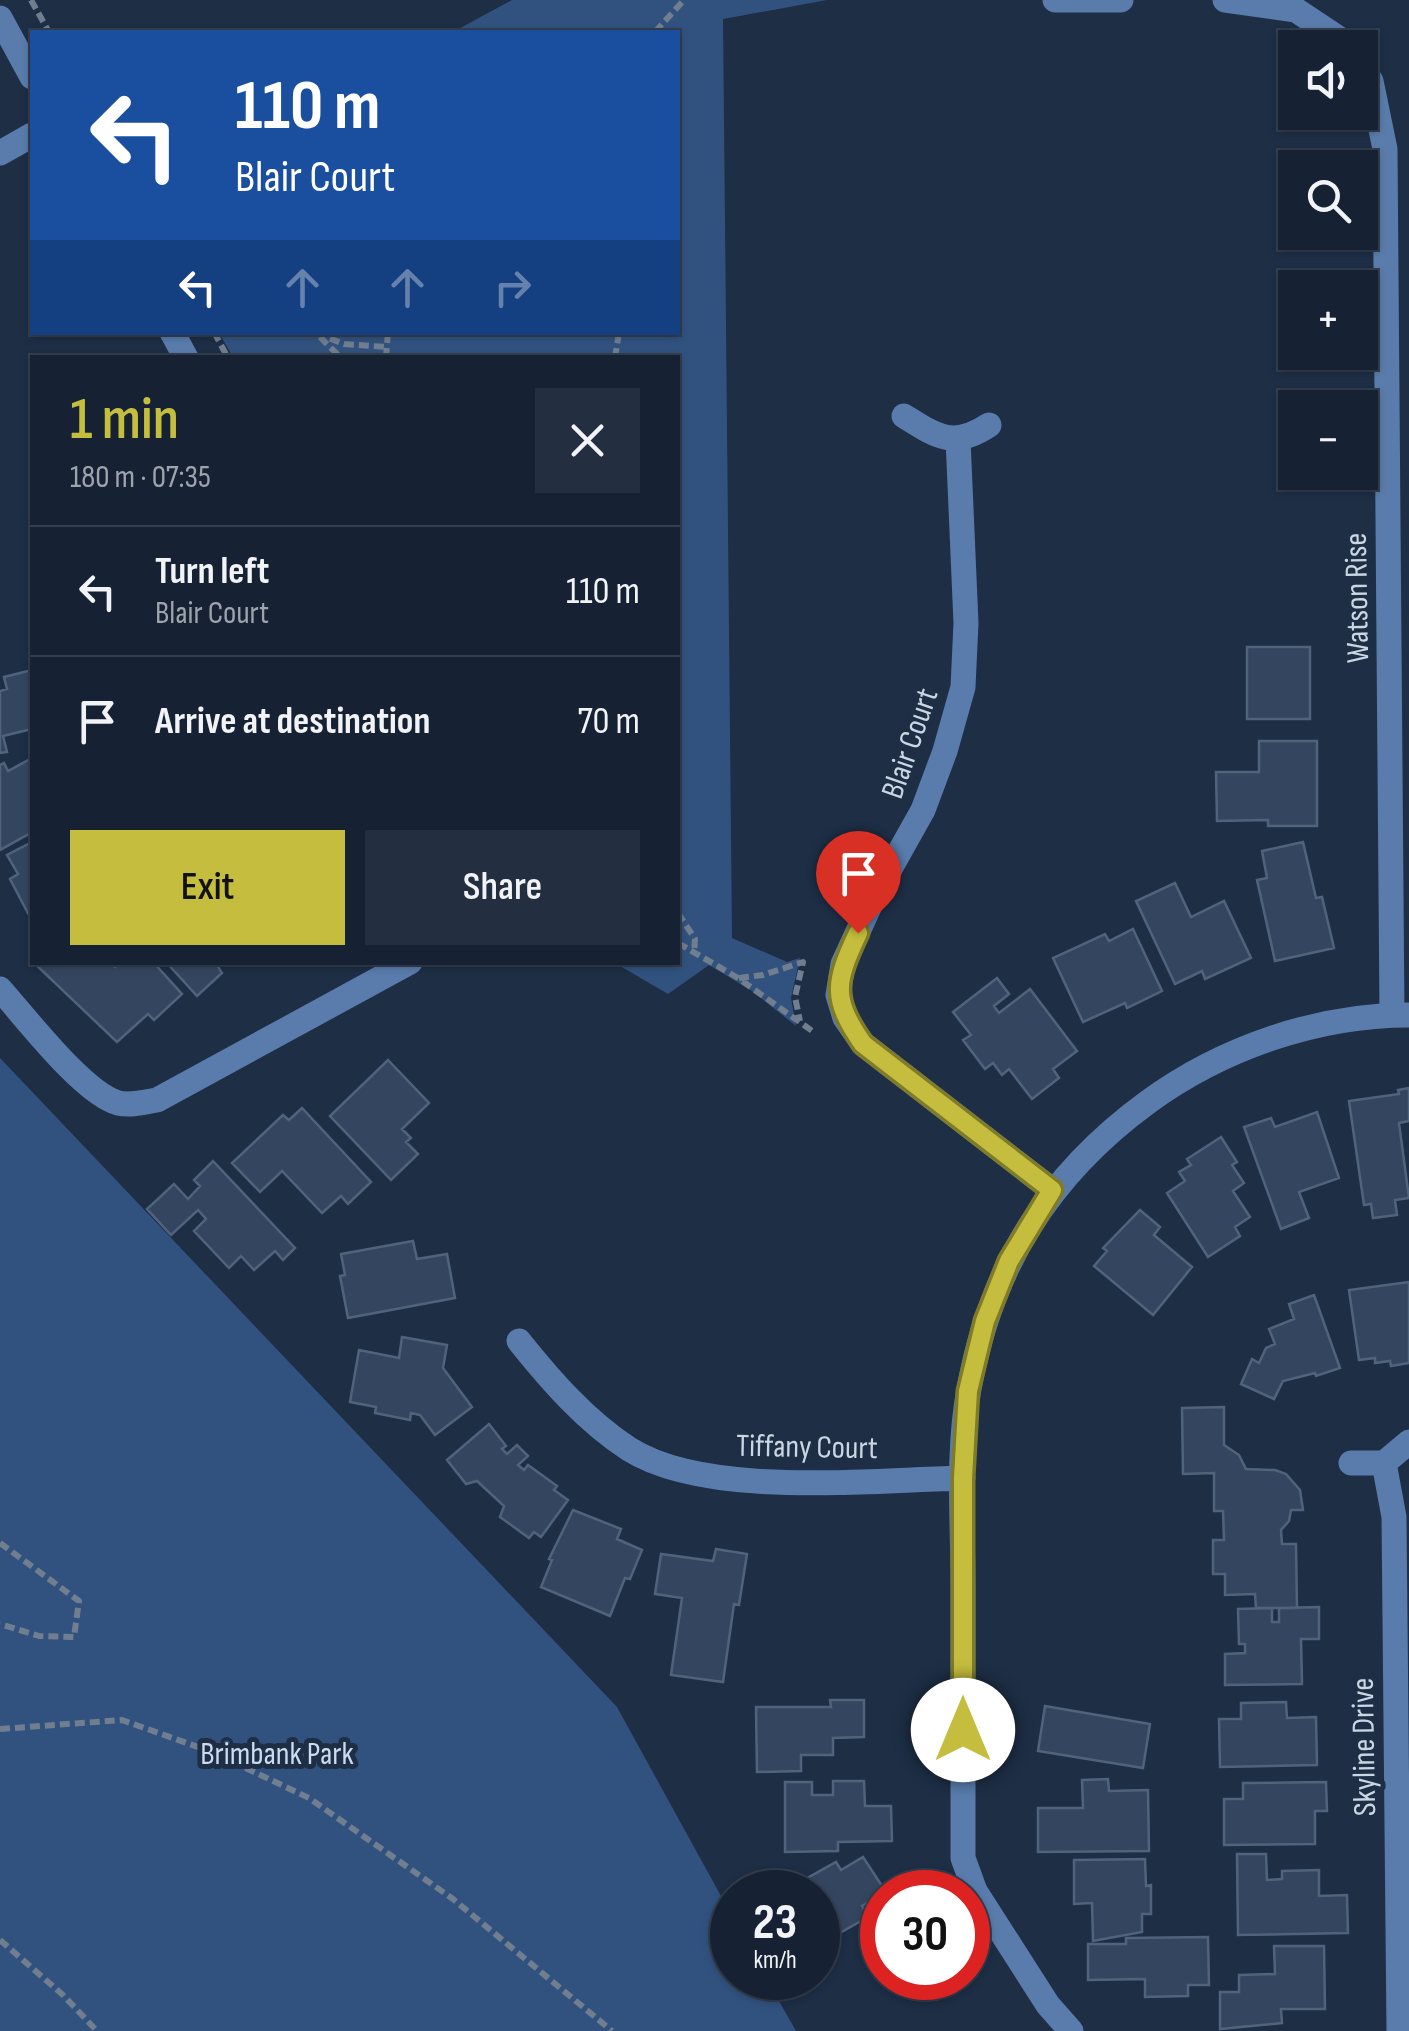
<!DOCTYPE html>
<html lang="en">
<head>
<meta charset="utf-8">
<style>
  :root { --surface:#162234; --page:#232f40; --text:#f1f3f6; --muted:#9ea4ac; --line:#353f4f; --accent:#c4bd3e }
  body { margin:0; font-family:"Sofia Sans Condensed",sans-serif; background:var(--page); color:var(--text); height:100vh; display:flex; flex-direction:column; font-size:38px; white-space:nowrap }
  * { box-sizing:border-box; margin:0 }
  p { font-size:32px; color:var(--muted) }
  .icon { flex:none; width:55px; height:55px; fill:none; stroke:currentColor; stroke-width:2; stroke-linecap:round; stroke-linejoin:round }
  .map { position:relative; flex:1; overflow:hidden }
  .sheet { position:absolute; left:30px; top:355px; width:650px; height:610px; display:flex; flex-direction:column; background:var(--surface); border-radius:0px; box-shadow:0 2px 8px #0004,0 0 0 2px var(--line) }
  .sheet>* { flex:none }
  .top-card { position:absolute; left:30px; top:30px; width:650px; height:305px; border-radius:0px; box-shadow:0 2px 8px #0004,0 0 0 2px var(--line); background:#1a4fa0; color:#fff; overflow:hidden }
  .tools { position:absolute; left:1278px; top:30px; display:grid; gap:20px }
  .tools a { display:grid; place-items:center; width:100px; height:100px; border-radius:0px; background:var(--surface); box-shadow:0 2px 8px #0004,0 0 0 2px var(--line); font-size:50px }
  .speed { position:absolute; left:710px; top:1870px; display:flex; gap:20px; font-size:50px; font-weight:700; text-align:center }
  .speed>* { display:grid; place-content:center; width:130px; height:130px; border-radius:50%; background:var(--surface); box-shadow:0 2px 8px #0004,0 0 0 2px var(--line); line-height:1 }
  .speed small { font-size:25px; font-weight:400 }
  .speed .limit { border:15px solid #d22; background:#fff; color:#111 }
  .pin { position:absolute; display:grid; place-items:center; width:85px; height:85px; color:#fff; margin:-102px -42px; border-radius:50% 50% 50% 0; rotate:-45deg; box-shadow:0 0 10px #0007 }
  .pin .icon { rotate:45deg }
  .me { position:absolute; width:110px; margin:-55px; rotate:0deg; stroke-linejoin:round; filter:drop-shadow(0 0 8px #0008) }
  .turn { display:flex; align-items:center; gap:35px; height:210px; padding:0 40px; font-size:45px }
  .turn .icon { width:130px; height:130px; stroke-width:2.5 }
  .turn b { display:block; font-size:70px; line-height:85px }
  .lanes { display:flex; align-items:center; height:95px; padding:0 40px; background:#0003; justify-content:center; gap:50px; direction:ltr }
  .lanes .off { opacity:.35 }
  .round { display:grid; place-items:center; flex:none; width:105px; height:105px; border-radius:0px; background:var(--page) }
  .overview { display:flex; align-items:center; justify-content:space-between; height:170px; padding:0 40px }
  h1 { font-size:60px; font-weight:600; line-height:75px; color:var(--accent) }
  .action { display:flex; gap:20px; margin-top:auto; padding:20px 40px }
  .action a { flex:1; height:115px; border-radius:0px; background:var(--accent); color:#111; font-size:40px; font-weight:600; line-height:115px; text-align:center }
  .action a+a { background:var(--page); color:var(--text) }
  ul { padding:0; list-style:none }
  li { display:flex; align-items:center; gap:30px; height:130px; padding:0 40px; border-top:2px solid var(--line) }
  li div { flex:1 }
  li b { display:block; font-size:38px }
  li em { font-style:normal }
  .map>svg:first-child { display:block }
  .green { fill:#31527f }
  .building { fill:#34465f; stroke:#50637d; stroke-width:2.5 }
  .lines { fill:none; stroke-linecap:round; stroke-linejoin:round }
  .path { stroke:#707e90; stroke-width:6; stroke-dasharray:10 5; stroke-linecap:butt }
  .minor { stroke:#597cac; stroke-width:25 }
  .route-casing { stroke:#7f7b28; stroke-width:25 }
  .route { stroke:#c4bd3e; stroke-width:18 }
  .labels { text-anchor:middle; stroke-width:10; stroke-linejoin:round; paint-order:stroke }
  .street-label { font-size:32px; fill:#cbd6e4; stroke:#1d2e45 }
  .park-label { font-size:32px; fill:#cddbef; stroke:#1d2e45 }
</style>
</head>
<body>
<div class="map">
<svg width="1409" height="2031" viewBox="0 0 1409 2031">
  <rect width="100%" height="100%" fill="#1d2e45"/>
  <path class="green" d="M512 0H827L723 19 732 938 787 962 800 958 791 998 796 1026 752 991 709 965 668 994 615 963 678 962V358L233 357 219 333 678 332V32H453Z
    M0 1058 617 1707 732 1916V1978H766L796 2031H0Z"/>
  <path class="building" d="M1247 647H1310V719H1247Z
    M32 670V729L3 736 7 752 0 753V691L7 689 4 677Z
    M1259 741H1317V826H1268V820L1217 821 1216 772H1259Z
    M32 758V836L29 834 0 850V765L4 763 8 771Z
    M32 842V921L10 879 18 874 7 855Z
    M1303 842 1316 898 1322 897 1334 948 1275 961 1257 880 1267 878 1262 851Z
    M1175 883 1191 917 1224 901 1251 958 1205 979 1202 971 1175 984 1136 901Z
    M1133 929 1162 991 1127 1008 1125 1003 1083 1022 1053 958 1105 934 1109 941Z
    M33 962H110L115 967 120 962H153L182 994 154 1020 148 1014 117 1042Z
    M166 962H215L222 973 197 996Z
    M997 978 1009 994 994 1006 999 1013 1030 989 1077 1051 1053 1069 1059 1078 1032 1099 1009 1069 1002 1075 993 1063 985 1069 963 1040 971 1035 953 1012Z
    M388 1060 429 1103 402 1129 411 1138 406 1142 418 1154 391 1180 330 1116Z
    M1409 1088V1121L1399 1123 1409 1198 1395 1200 1397 1215 1373 1218 1371 1204 1364 1205 1349 1101 1399 1094 1398 1090Z
    M302 1108 371 1182 348 1204 341 1196 322 1213 282 1171 260 1192 232 1163 283 1115 289 1120Z
    M1317 1112 1339 1178 1299 1192 1309 1218 1281 1229 1244 1127 1271 1118 1275 1127Z
    M1221 1137 1237 1162 1232 1165 1244 1183 1233 1191 1250 1217 1235 1227 1240 1236 1208 1257 1167 1193 1185 1181 1179 1172 1191 1165 1187 1159Z
    M213 1161 295 1248 283 1260 275 1251 254 1270 241 1256 229 1268 194 1231 206 1219 198 1210 171 1235 147 1209 174 1184 188 1199 200 1186 194 1180Z
    M1140 1210 1160 1227 1154 1235 1192 1267 1153 1315 1094 1266 1107 1251 1103 1248Z
    M413 1241 417 1259 447 1254 455 1298 348 1318 340 1276 345 1275 341 1254Z
    M1409 1282V1363L1391 1366 1390 1361 1375 1363V1358L1359 1360 1349 1290Z
    M1314 1295 1340 1368 1316 1376 1315 1373 1283 1381 1274 1399 1241 1384 1252 1359 1259 1363 1266 1348 1275 1344 1269 1329 1294 1319 1289 1304Z
    M402 1337 447 1345 443 1368 472 1407 435 1435 420 1415 411 1413 410 1420 375 1413 376 1407 350 1402 359 1350 399 1358Z
    M1224 1407V1445L1239 1455 1246 1469 1275 1470 1286 1474 1300 1490 1303 1510H1291L1289 1521 1281 1530 1282 1544H1296L1297 1608H1256L1255 1594 1225 1595V1574H1213V1540H1224L1223 1511H1214V1473L1183 1474 1182 1408Z
    M489 1424 506 1446 502 1449 507 1454 517 1445 528 1456 518 1465 524 1470 528 1465 557 1486 554 1490 568 1500 541 1537 534 1532 529 1538 500 1517 504 1506 477 1481 466 1484 447 1460Z
    M573 1510 621 1529 617 1539 642 1550 630 1579 625 1578 610 1616 541 1587 552 1560 549 1559Z
    M716 1549 747 1554 739 1605 734 1604 723 1682 671 1675 682 1598 655 1594 661 1554 713 1561Z
    M1319 1607V1639H1301L1302 1684 1225 1685V1654L1245 1653V1644H1239L1238 1609 1272 1608V1622H1279V1608Z
    M830 1700H864V1737L833 1738V1755H801V1771L757 1772 756 1707H831Z
    M1286 1702 1287 1718 1316 1717 1317 1765 1220 1767 1219 1719H1241V1703Z
    M1045 1706 1150 1724 1143 1768 1038 1751Z
    M1108 1779 1109 1791 1148 1790 1149 1851 1038 1852V1808H1083L1082 1780Z
    M833 1781H864L865 1806H891L892 1841 838 1842V1851L785 1852V1782H812V1795H833Z
    M1326 1782 1327 1811H1315V1844L1224 1845V1799H1243V1783Z
    M1237 1854H1266L1267 1880 1282 1879V1871L1319 1870V1896L1347 1895 1348 1933 1238 1935Z
    M863 1857 886 1892 862 1906 868 1917 822 1943 818 1935V1916L821 1914 818 1907V1892H809L802 1881 836 1862 841 1870Z
    M1145 1859 1146 1886 1151 1885V1914H1142V1932L1093 1941 1092 1903 1074 1904V1860Z
    M1208 1937 1209 1985H1188V1996L1145 1997V1979L1088 1980V1944H1126V1938Z
    M1274 1946H1324L1325 2009H1281L1282 2023 1220 2029V1992H1239V1975L1275 1974Z"/>
  <g class="lines">
    <path class="path" d="M31 0 49 32
      M655 32 684 0
      M214 332 228 358
      M316 333 344 344 386 347
      M320 337 341 358
      M386 358 388 332
      M615 358 619 332
      M678 913 695 939 694 953
      M678 943 738 978 815 1033
      M739 978 763 975 803 962 795 997 800 1021
      M0 1543 79 1601 74 1637 39 1636 0 1624
      M0 1729 122 1720 212 1752 309 1798 453 1899 612 2031
      M0 1940 63 1995 97 2031"/>
    <path class="minor" d="M1055 0H1121
      M1225 0 1296 10 1341 40 1347 48
      M0 18 32 77
      M1360 65 1371 81 1385 149 1392 1015
      M0 153 32 135
      M172 332 186 358
      M904 416C936 436 953 449 989 425
      M958 439 966 623 963 687 945 751 923 810 872 901 843 964 838 995 845 1018 863 1044 1052 1190
      M0 989C26 1018 83 1093 118 1103 131 1106 145 1102 157 1100L410 962
      M519 1341C551 1381 586 1421 629 1449 706 1498 872 1480 963 1478
      M1351 1463H1384L1409 1442
      M1384 1463 1394 1517 1399 2031
      M1071 2031 1048 2005 975 1891 963 1858C963 1767 963 1676 963 1585 963 1521 957 1452 969 1389 991 1267 1048 1175 1148 1102 1222 1048 1317 1015 1409 1015"/>
  </g>
  <g class="lines">
    <g class="route-casing">
      <path id="route" d="M858 933C835 982 831 998 863 1044L1052 1190 1009 1261 985 1321 968 1391 963 1478V1730"/>
    </g>
    <use href="#route" class="route"/>
  </g>
  <g class="labels">
    <g class="street-label">
      <text transform="translate(1356 598) rotate(-91)" y="11">Watson Rise</text>
      <text transform="translate(909 743) rotate(-71)" y="11">Blair Court</text>
      <text transform="translate(807 1446) rotate(1)" y="11">Tiffany Court</text>
      <text transform="translate(1363 1747) rotate(-91)" y="11">Skyline Drive</text>
    </g>
    <g class="park-label">
      <text x="277" y="1764">Brimbank Park</text>
    </g>
  </g>
</svg>
<div class="tools">
<a><svg class="icon" aria-label="sound" viewBox="0 0 24 24"><path d="M4 9h4l5-4v14l-5-4H4zM17 9q2 3 0 6"/></svg></a>
<a><svg class="icon" aria-label="search" viewBox="0 0 24 24"><circle cx="10" cy="10" r="6"/><path d="M15 15l6 6"/></svg></a>
<a>+</a>
<a>−</a>
</div>
<div class="speed"><div>23<small>km/h</small></div><div class="limit">30</div></div>
<div class="pin" style="left:858px;top:933px;background:#d93025"><svg class="icon" aria-label="arrive" viewBox="0 0 24 24"><path d="M6 21V4h12l-3 4 3 4H6"/></svg></div>
<svg class="me" style="left:963px;top:1730px" viewBox="-20 -20 40 40"><circle r="19" fill="#fff"/><path d="M0-13L10 11 0 6-10 11z" fill="#c4bd3e"/></svg>
<div class="top-card">
<div class="turn"><svg class="icon" aria-label="left" viewBox="0 0 24 24"><path d="M17 20v-9H6M10 6l-5 5 5 5"/></svg><div><b>110 m</b>Blair Court</div></div>
<div class="lanes"><svg class="icon" aria-label="left" viewBox="0 0 24 24"><path d="M17 20v-9H6M10 6l-5 5 5 5"/></svg><svg class="icon off" aria-label="ahead" viewBox="0 0 24 24"><path d="M12 20V5M6 11l6-6 6 6"/></svg><svg class="icon off" aria-label="ahead" viewBox="0 0 24 24"><path d="M12 20V5M6 11l6-6 6 6"/></svg><svg class="icon off" aria-label="right" viewBox="0 0 24 24"><path d="M7 20v-9h11M14 6l5 5-5 5"/></svg></div>
</div>
<section class="sheet">
<div class="overview"><div><h1>1 min</h1><p>180 m · 07:35</p></div><a class="round"><svg class="icon" aria-label="close" viewBox="0 0 24 24"><path d="M6 6l12 12M18 6L6 18"/></svg></a></div>
<ul>
<li><svg class="icon" aria-label="left" viewBox="0 0 24 24"><path d="M17 20v-9H6M10 6l-5 5 5 5"/></svg><div><b>Turn left</b><p>Blair Court</p></div><em>110 m</em></li>
<li><svg class="icon" aria-label="arrive" viewBox="0 0 24 24"><path d="M6 21V4h12l-3 4 3 4H6"/></svg><div><b>Arrive at destination</b></div><em>70 m</em></li>
</ul>
<div class="action"><a>Exit</a><a>Share</a></div>
</section>
</div>
</body>
</html>
